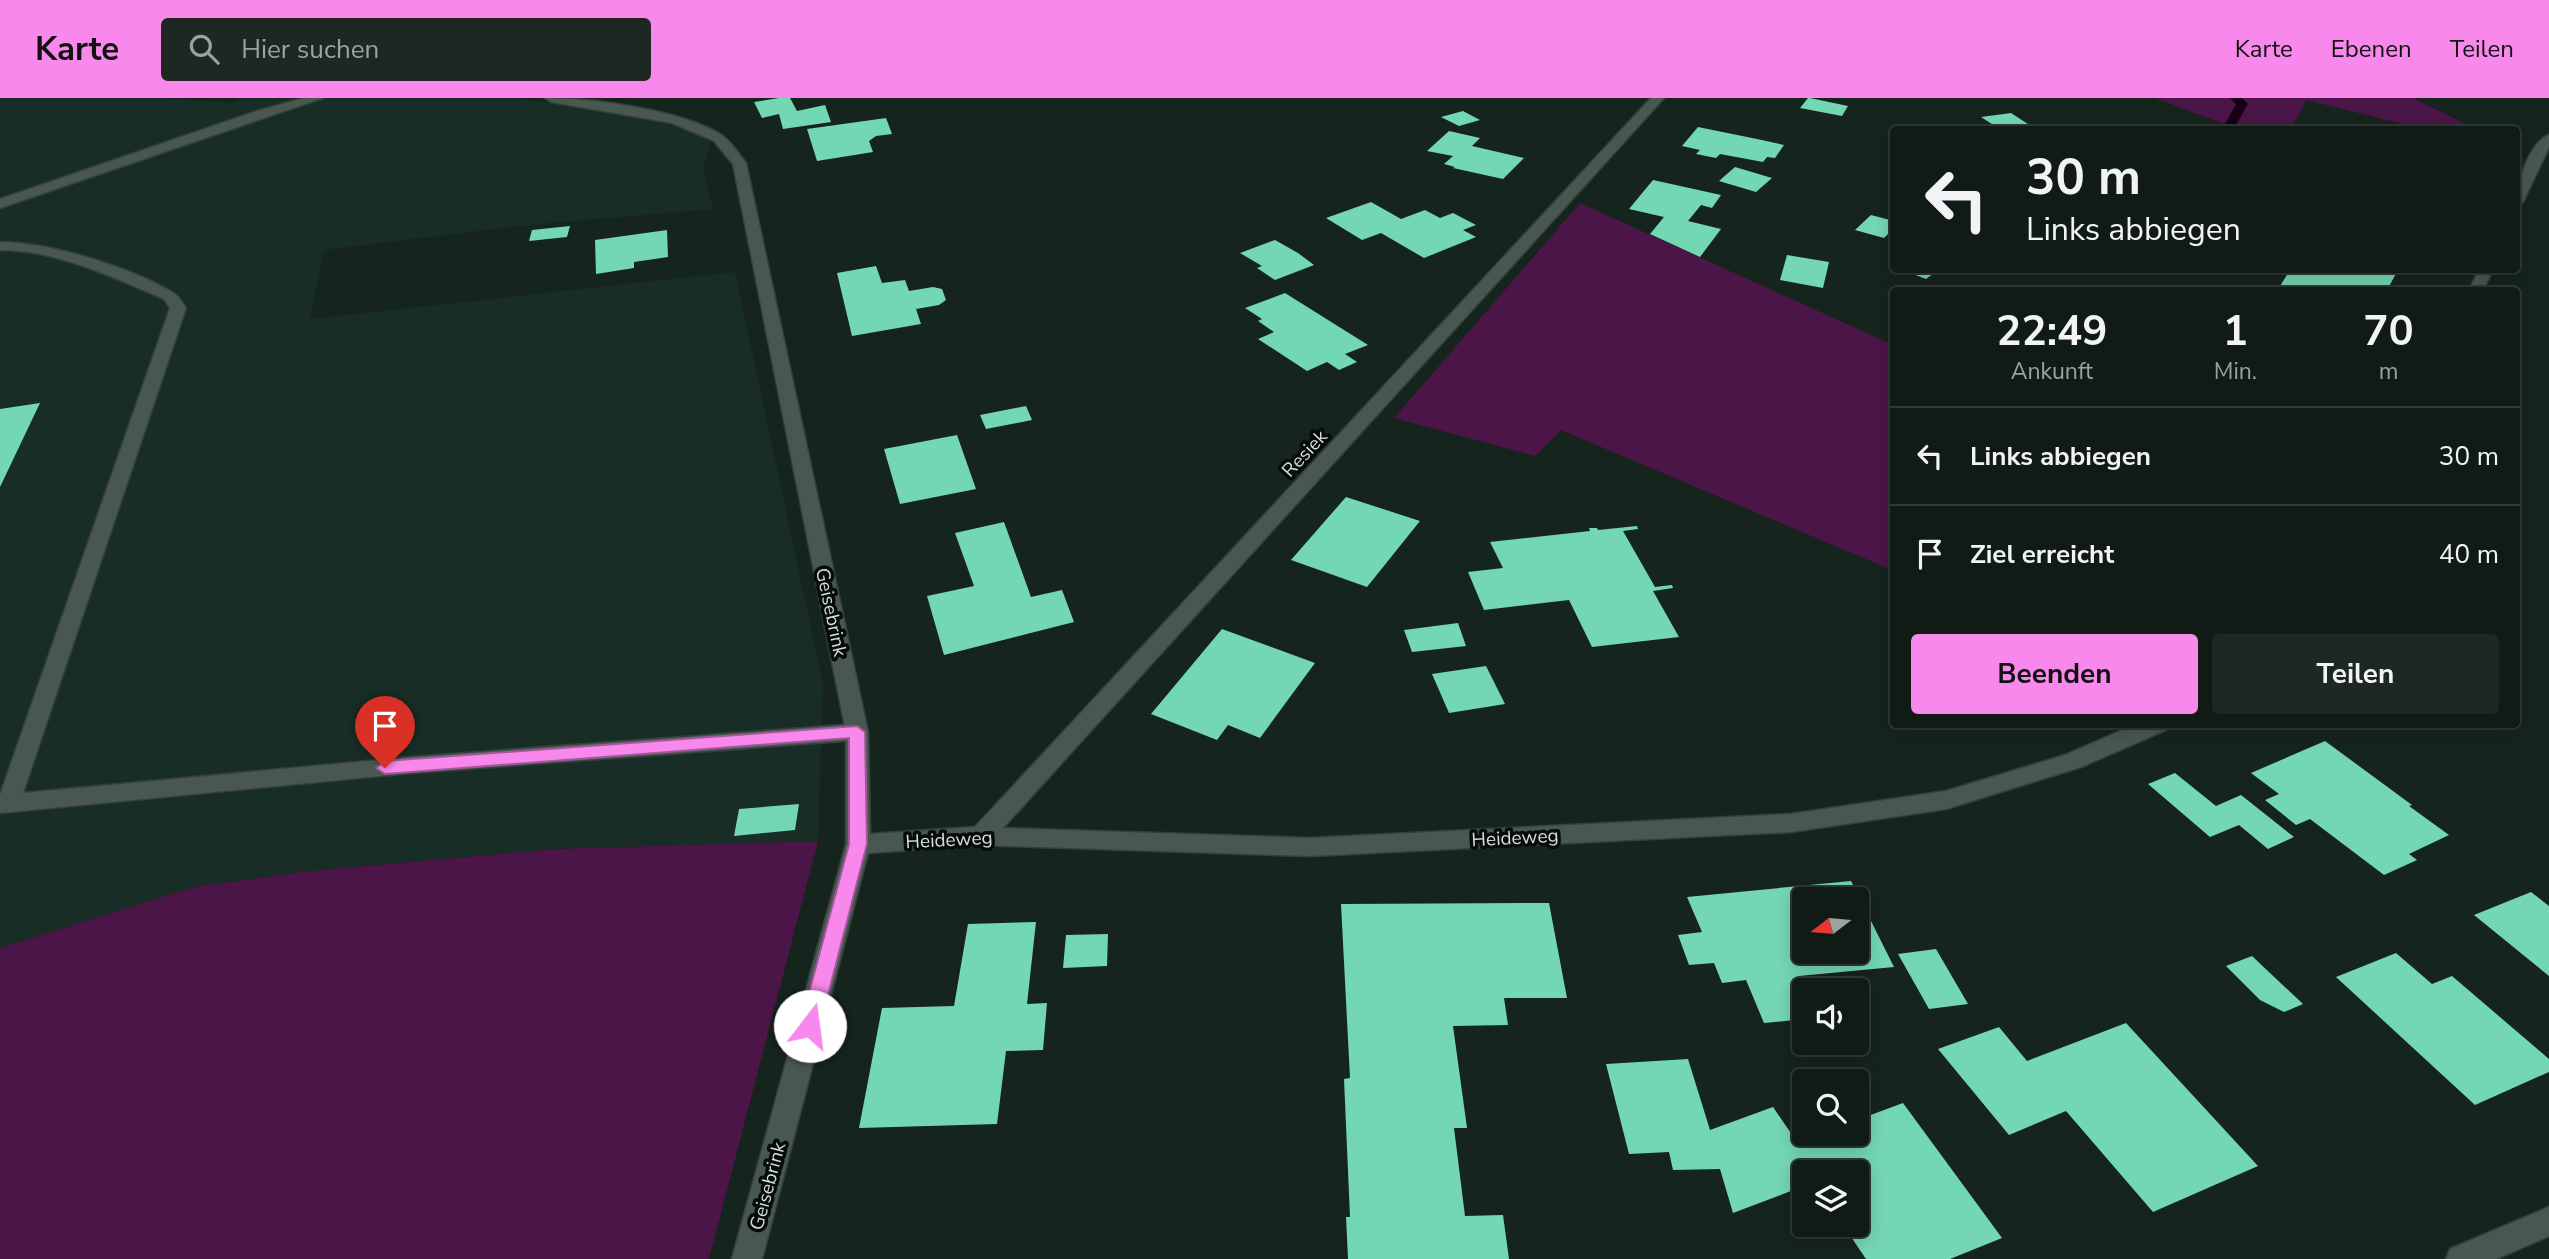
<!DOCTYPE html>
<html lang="de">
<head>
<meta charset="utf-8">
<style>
  :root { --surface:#101b16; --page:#1e2823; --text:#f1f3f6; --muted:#9ca1a1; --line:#303935; --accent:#f888eb }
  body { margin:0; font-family:"Nunito Sans",sans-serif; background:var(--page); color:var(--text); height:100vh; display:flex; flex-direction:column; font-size:26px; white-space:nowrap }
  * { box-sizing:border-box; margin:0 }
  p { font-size:23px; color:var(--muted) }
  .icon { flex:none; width:38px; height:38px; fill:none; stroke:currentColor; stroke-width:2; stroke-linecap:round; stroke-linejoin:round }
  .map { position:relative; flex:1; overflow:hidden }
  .sheet { position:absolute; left:1890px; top:189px; width:630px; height:441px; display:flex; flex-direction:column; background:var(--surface); border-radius:7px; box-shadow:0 4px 18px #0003,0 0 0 2px var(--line) }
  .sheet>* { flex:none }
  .hud { position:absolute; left:1890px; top:28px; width:630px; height:147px; border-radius:7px; box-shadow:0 4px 18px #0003,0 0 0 2px var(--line); background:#101b16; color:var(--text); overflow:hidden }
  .needle { width:46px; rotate:254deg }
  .fabs { position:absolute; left:1792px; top:789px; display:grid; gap:14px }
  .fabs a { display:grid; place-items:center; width:77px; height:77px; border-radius:7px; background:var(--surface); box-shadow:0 4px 18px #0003,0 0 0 2px var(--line); font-size:35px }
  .pin { position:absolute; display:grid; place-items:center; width:60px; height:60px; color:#fff; margin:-72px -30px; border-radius:50% 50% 50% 0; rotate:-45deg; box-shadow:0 0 7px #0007 }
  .pin .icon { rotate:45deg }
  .me { position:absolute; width:77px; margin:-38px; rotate:15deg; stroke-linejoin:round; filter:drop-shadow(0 0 5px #0008) }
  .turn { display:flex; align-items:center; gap:24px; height:147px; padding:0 21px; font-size:32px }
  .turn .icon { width:91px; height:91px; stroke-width:2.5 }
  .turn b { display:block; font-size:49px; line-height:60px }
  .eta { display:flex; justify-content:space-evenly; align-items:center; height:119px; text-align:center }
  .eta b { font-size:42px; font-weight:700; line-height:49px }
  .action { display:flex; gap:14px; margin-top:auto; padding:14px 21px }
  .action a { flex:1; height:80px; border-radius:7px; background:var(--accent); color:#111; font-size:28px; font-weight:700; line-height:80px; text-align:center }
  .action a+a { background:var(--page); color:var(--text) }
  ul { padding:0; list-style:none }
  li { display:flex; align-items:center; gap:21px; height:98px; padding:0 21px; border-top:2px solid var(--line) }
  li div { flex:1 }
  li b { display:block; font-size:26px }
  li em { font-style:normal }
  header { display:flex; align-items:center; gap:42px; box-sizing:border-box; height:98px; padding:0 35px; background:var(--accent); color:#111 }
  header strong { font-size:33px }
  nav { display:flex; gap:38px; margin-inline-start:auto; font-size:24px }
  .search { width:490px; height:63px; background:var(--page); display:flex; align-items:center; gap:18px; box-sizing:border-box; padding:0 24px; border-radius:7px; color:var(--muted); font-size:26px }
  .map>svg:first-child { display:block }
  .built { fill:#172d25 }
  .green { fill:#4c1547 }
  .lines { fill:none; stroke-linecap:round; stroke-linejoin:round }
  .stream { fill:#150013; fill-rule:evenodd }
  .building { fill:#74d7b3; fill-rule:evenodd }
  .lane-casing { stroke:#353f3b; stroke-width:3 }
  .street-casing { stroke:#353f3b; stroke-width:3 }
  .lane { fill:#485851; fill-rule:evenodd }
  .street { fill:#485851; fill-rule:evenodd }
  .route { fill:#f888eb; stroke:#a15899; stroke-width:2 }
  .labels { text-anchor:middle; stroke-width:7; stroke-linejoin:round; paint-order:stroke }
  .street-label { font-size:19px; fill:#d6dfdb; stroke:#060c09 }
</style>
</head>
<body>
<header>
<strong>Karte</strong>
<div class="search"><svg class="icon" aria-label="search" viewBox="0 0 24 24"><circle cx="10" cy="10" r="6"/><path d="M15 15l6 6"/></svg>Hier suchen</div>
<nav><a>Karte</a><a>Ebenen</a><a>Teilen</a></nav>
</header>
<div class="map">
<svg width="2549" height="1161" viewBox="0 0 2549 1161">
  <rect width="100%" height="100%" fill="#16241e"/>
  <path class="built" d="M0 0H163L234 5 241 0H518L671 24 711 44 703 70 713 111 529 127 324 152 310 221 735 174 823 586 818 743 555 751 309 773 194 789 0 850Z"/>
  <path class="green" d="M2155 0H2413L2476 31H2423L2306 2 2291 31H2237Z
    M1580 105 1893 247 1894 462 1887 470 1561 332 1535 358 1394 320Z
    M818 743 709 1161H0V850L194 789 309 773 555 751Z"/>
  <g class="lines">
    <path class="stream" d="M2230 0H2242L2248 6 2233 32H2222L2236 6Z"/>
  </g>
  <path class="building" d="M779 0H790L797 13 825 7 831 24 783 31 779 16 762 20 754 4Z
    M1808 0H1810L1848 8 1842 18 1800 10Z
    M1463 13 1480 22 1459 28 1441 19Z
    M2011 15 2031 28 2001 32 1981 19Z
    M886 20 892 36 876 38 869 43 873 54 817 63 807 31Z
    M1698 29 1757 41 1784 47 1775 60 1767 59 1763 64 1720 56 1716 60 1696 56 1700 52 1682 48Z
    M1449 33 1480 40 1472 48 1524 60 1503 81 1453 70 1455 69 1444 66 1453 58 1427 53Z
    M1735 69 1772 80 1756 94 1719 83Z
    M1653 82 1721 97 1712 110 1701 107 1688 123 1721 131 1700 159 1650 136 1664 119 1629 111Z
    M1371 104 1401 121 1425 112 1440 120 1453 115 1476 127 1463 132 1476 139 1424 160 1381 135 1362 142 1326 120Z
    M1871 117 1894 123V130L1884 140 1855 132Z
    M570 128 567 139 529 143 532 132Z
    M667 132 668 159 634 164V170L596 176 595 142Z
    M1275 142 1298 155 1314 167 1275 182 1257 170 1262 168 1240 155Z
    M1787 157 1829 164 1823 190 1780 182Z
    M876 168 882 185 905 182 909 193 933 189 942 191 946 202 939 207 916 211 921 226 852 238 837 175Z
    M1908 172H1938L1926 181 1905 173Z
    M2290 172 2311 177 2314 172H2398L2387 192H2363L2343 187 2340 192H2293L2280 188Z
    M1285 195 1368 247 1345 256 1357 264 1339 272 1327 264 1307 273 1258 241 1274 234 1258 223 1262 221 1245 210Z
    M40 305 0 389V311Z
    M1026 308 1032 322 986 331 980 317Z
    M957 337 976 391 900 406 884 351Z
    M1346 399 1420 423 1367 489 1291 462Z
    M1004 424 1031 499 1062 492 1074 524 944 557 927 498 974 488 955 435Z
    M1637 428 1638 431 1623 433 1655 489 1672 487 1673 490 1653 493 1679 539 1592 549 1569 502 1484 512 1468 474 1503 470 1490 444 1590 433 1589 430H1597L1598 432Z
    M1458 525 1466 548 1412 554 1404 532Z
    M1222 531 1315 565 1260 640 1228 627 1217 642 1151 616Z
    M1486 568 1505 606 1449 615 1432 576Z
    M2325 643 2412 707 2409 708 2449 737 2409 756 2417 762 2384 777 2310 721 2296 727 2265 702 2279 696 2251 675Z
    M2175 675 2216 708 2241 697 2294 739 2268 751 2239 727 2210 739 2148 686Z
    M799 706 795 732 734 738 739 711Z
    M1851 783 1894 869 1799 878 1806 892 1804 927 1798 928 1795 922 1764 925 1746 882 1722 885 1714 865 1689 867 1678 837 1702 834 1687 799ZM1804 802H1857V854H1804Z
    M2531 794 2549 808V878L2474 817Z
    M1549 805 1567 900H1504L1508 927 1453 928 1467 1030H1454L1465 1118 1503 1117 1509 1161H1348L1346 1119H1350L1344 981 1350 980 1341 806Z
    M1036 824 1027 906 1047 905 1043 952 1006 953 997 1026 859 1030 882 910 954 908 968 826Z
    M1108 836 1107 868 1063 870 1066 837Z
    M1936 851 1968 906 1929 911 1898 856Z
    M2396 855 2432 886 2452 878 2549 961V974L2475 1007 2336 879Z
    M2252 858 2303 906 2284 914 2260 902 2226 868Z
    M2126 925 2258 1068 2153 1114 2066 1013 2009 1037 1938 951 1999 929 2027 963Z
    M1688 961 1710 1032 1773 1009 1797 1044 1820 1036H1857V1022L1903 1005 2002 1140 1950 1161H1866L1843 1127H1857V1074H1804V1088L1733 1115 1720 1071 1673 1072 1669 1054 1629 1056 1606 966Z"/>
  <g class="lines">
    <g class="lane-casing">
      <path id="lane" d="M304 0H323L0 110V101L260 12Z
        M0 144C48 144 130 169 172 194 178 197 182 204 186 210L23 695 411 659 857 626 865 628 868 634 865 640 857 642 411 675 0 715V697L170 210 164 201C112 179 57 152 0 152Z"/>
    </g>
    <g class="street-casing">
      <path id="street" d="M545 0C592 0 680 12 720 36 730 42 739 56 746 65L868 634 870 736 975 729 1651 0H1664L1003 730 1310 740 1791 716 1946 693 2065 657 2136 626H2169L2166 632 2081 669 1946 711 1791 734 1310 758 981 747 868 755 762 1161H732L846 746V634L733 66 714 43 672 25 551 4Z
        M2549 37V49L2523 104 2516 108C2516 88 2528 45 2549 37Z
        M2479 172H2493L2483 192H2469Z
        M2549 1109V1138L2496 1161H2446L2450 1151Z"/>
    </g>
    <use href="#lane" class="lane"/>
    <use href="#street" class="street"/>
  </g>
  <path class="route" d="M857 628 865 634 867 746 820 928 817 934 810 936 803 934 800 928 849 746V640L385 676 376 670 385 663Z"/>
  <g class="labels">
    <g class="street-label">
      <text transform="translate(1304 355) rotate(-47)" y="7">Resiek</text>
      <text transform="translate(832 514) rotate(78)" y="7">Geisebrink</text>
      <text transform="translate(1515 739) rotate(-3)" y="7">Heideweg</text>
      <text transform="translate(949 741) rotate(-3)" y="7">Heideweg</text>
      <text transform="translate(767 1088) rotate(-75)" y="7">Geisebrink</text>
    </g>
  </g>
</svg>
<div class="fabs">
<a><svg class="needle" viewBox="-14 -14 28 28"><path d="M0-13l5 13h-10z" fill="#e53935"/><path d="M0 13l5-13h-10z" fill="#9ca1a1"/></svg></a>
<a><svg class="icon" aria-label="sound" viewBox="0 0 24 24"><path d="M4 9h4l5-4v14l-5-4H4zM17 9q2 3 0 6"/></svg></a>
<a><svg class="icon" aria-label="search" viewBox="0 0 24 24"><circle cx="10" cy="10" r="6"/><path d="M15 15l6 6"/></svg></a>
<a><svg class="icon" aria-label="layers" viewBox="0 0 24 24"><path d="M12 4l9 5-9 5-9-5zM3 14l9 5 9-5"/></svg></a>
</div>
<div class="pin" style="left:385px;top:670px;background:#d93025"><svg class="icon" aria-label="arrive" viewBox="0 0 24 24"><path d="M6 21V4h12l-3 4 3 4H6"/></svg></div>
<svg class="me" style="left:810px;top:928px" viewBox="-20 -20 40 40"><circle r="19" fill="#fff"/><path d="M0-13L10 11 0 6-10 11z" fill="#f888eb"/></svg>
<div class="hud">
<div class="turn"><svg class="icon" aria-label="left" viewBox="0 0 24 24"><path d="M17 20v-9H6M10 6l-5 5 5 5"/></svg><div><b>30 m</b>Links abbiegen</div></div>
</div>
<section class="sheet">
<div class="eta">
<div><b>22:49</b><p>Ankunft</p></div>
<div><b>1</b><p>Min.</p></div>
<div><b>70</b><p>m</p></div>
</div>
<ul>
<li><svg class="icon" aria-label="left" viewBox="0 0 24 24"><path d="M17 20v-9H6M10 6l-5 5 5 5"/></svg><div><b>Links abbiegen</b></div><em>30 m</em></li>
<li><svg class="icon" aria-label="arrive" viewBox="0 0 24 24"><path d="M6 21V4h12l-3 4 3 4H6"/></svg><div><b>Ziel erreicht</b></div><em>40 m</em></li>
</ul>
<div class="action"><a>Beenden</a><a>Teilen</a></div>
</section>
</div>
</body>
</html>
